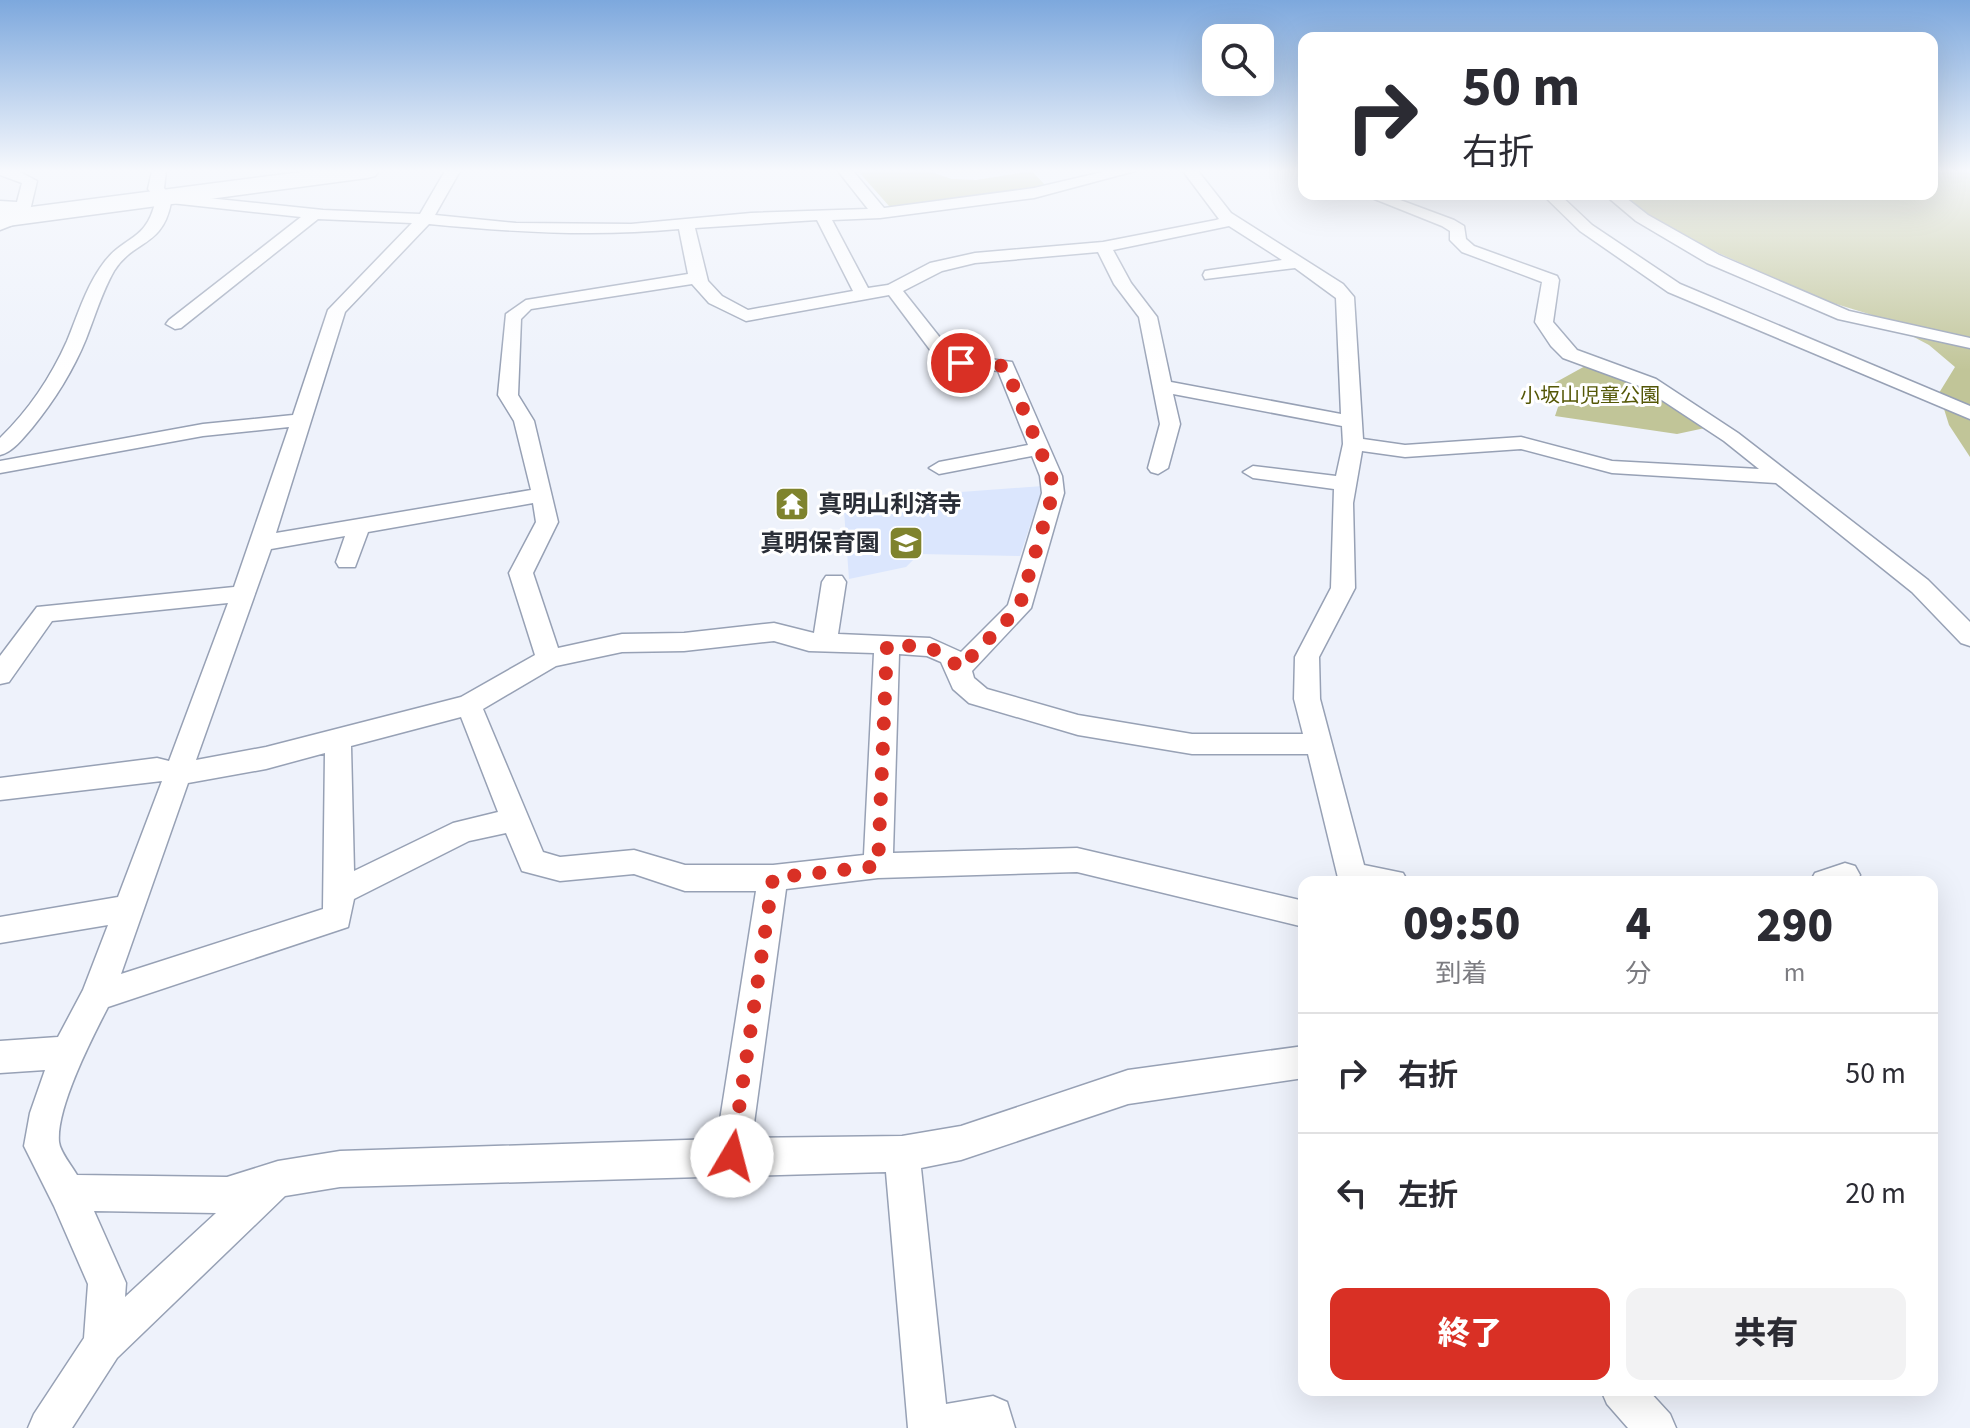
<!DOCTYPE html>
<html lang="ja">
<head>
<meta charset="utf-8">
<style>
  :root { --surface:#fff; --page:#f2f2f3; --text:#2b2b33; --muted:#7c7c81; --line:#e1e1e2; --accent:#d93025 }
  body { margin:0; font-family:"Source Sans 3","Noto Sans JP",sans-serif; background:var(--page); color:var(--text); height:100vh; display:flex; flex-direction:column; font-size:30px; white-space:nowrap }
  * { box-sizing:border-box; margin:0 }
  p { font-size:26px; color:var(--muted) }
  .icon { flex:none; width:44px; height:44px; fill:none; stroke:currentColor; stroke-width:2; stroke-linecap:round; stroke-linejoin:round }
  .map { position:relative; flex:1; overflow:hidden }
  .side { position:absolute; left:1298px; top:876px; width:640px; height:520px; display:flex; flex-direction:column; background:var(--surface); border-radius:16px; box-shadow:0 8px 32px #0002 }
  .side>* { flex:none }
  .banner { position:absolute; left:1298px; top:32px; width:640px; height:168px; border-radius:16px; box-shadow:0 8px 32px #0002; background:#fff; color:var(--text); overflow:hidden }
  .tools { position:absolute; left:1202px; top:24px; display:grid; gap:16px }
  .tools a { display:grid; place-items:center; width:72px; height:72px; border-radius:16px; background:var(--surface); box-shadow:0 8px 32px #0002; font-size:40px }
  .pin { position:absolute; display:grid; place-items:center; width:68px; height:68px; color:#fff; margin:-34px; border:4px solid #fff; border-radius:50%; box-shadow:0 2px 8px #0007 }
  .me { position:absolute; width:88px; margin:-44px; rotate:8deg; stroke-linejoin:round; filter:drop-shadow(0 0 6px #0008) }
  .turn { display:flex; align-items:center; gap:28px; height:168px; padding:0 32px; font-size:36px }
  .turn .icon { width:104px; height:104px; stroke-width:2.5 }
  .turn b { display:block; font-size:56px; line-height:68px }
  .eta { display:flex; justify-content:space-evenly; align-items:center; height:136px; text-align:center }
  .eta b { font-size:48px; font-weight:800; line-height:56px }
  .primary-button { display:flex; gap:16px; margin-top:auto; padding:16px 32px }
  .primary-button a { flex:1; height:92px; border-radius:16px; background:var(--accent); color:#fff; font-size:32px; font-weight:800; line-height:92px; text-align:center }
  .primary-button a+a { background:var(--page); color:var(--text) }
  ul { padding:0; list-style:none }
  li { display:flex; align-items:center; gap:24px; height:120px; padding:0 32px; border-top:2px solid var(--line) }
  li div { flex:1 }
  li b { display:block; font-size:30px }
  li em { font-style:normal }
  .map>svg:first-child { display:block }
  .built { fill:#dbe6fd }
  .green { fill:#c1c598 }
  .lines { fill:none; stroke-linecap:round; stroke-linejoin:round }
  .street-casing { stroke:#97a1b5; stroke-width:3 }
  .primary-casing { stroke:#97a1b5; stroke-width:3 }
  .street { fill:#fff; fill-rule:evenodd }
  .primary { fill:#fff; fill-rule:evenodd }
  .route { stroke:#d93025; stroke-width:14; stroke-dasharray:0 25.2 }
  .labels { text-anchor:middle; stroke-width:6; stroke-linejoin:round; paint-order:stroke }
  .far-park-label { font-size:20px; fill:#545706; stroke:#fff }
  .poi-label { font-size:24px; font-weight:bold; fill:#2a2e37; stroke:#fff; text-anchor:start }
</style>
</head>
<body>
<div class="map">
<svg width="1970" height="1428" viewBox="0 0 1970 1428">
  <rect width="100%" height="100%" fill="#eef2fb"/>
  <path class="built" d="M1043 486 1020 556 919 554 906 567 849 579 844 511 934 494Z"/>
  <path class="green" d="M858 171H928L952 179 976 180 1032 171 1045 185 1035 187 1037 190 897 207 889 206Z
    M1932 171H1970V457L1949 425 1939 393 1955 367 1929 345 1872 315 1823 300 1685 238 1633 205 1622 194H1932Z
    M1587 365 1648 386 1705 428 1677 434 1555 416 1560 401 1545 396 1549 386Z"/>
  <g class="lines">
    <g class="street-casing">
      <path id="street" d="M0 171H18L37 181 28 219 0 230V219L15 211H0V201L17 202 22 183 0 175Z
        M152 171H166L164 188 169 194 323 210 420 214 445 171H460L435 215 516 223 631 224 751 213 868 209 838 171H853L884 208 1034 188 1107 171H1135L1034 198 880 218 832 220 868 288 888 285 930 263 975 253 1103 242 1216 220 1219 219 1183 171H1198L1231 213 1343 284 1354 297 1363 439 1405 445 1521 437 1612 461 1759 469 1724 441 1642 387 1563 358 1551 346 1535 322 1542 282 1462 252 1450 240V231L1442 226 1362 194H1384L1454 220 1464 226 1466 239 1474 246 1557 276 1559 280 1553 322 1577 350 1656 379 1738 433 1928 580 1970 622V646L1961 643 1912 592 1776 483 1612 473 1521 449 1405 457 1362 451 1353 503 1355 588 1319 657 1320 699 1364 865 1403 873 1408 882H1339L1308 754H1192L1078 735 969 703 953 689 941 662 927 656 899 654 893 853 1077 848 1304 901V927L1077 872 878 878 786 889 752 1138 902 1136 961 1126 1128 1070 1304 1046V1078L1128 1104 961 1160 921 1168 946 1404 993 1396 1007 1402 1015 1428H908L886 1172 340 1187 285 1196 117 1358 72 1428H28L34 1414 84 1338 88 1284 54 1206 24 1146 30 1113 45 1070 0 1073V1041L58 1037 83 990 108 925 0 943V917L118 897 162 781 0 800V778L157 758 169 761 228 603 52 621 9 682 0 684V656L37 607 234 587 289 427 203 436 0 473V461L203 424 293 415 328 310 412 223 318 219 181 328 175 329 166 324 169 320 301 217 171 203C162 248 134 239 114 271 102 292 95 316 86 339 73 371 54 401 32 428 23 438 13 452 0 455V438C28 411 51 377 67 341 77 317 85 290 100 268 123 233 146 245 156 199L148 189ZM817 220 853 291 748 310 722 296 708 281 695 228ZM429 224C512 232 595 237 679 229L688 274 526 300 506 314 498 395 514 421 531 490 276 533 345 312ZM1229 226 1282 260 1211 270 1205 271 1203 275 1205 279 1295 268 1336 298 1341 414 1171 382 1157 317 1131 283 1113 250ZM1098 252 1114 284 1139 317 1160 424 1148 468 1151 472 1158 474 1168 468 1180 424 1173 394 1342 426 1343 444 1336 476 1253 466 1243 472 1253 478 1334 489 1331 588 1295 657 1294 699 1303 734H1192L1078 715 987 689 974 678 972 671 1031 608 1064 493 1062 476 1012 362 953 354 903 291 942 271 975 263ZM692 284 709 303 746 321 889 295 940 363 998 371 1028 445 939 462 929 468 939 474 1032 456 1040 476 1042 493 1008 605 961 652 930 638 838 634 846 582 842 576H826L822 582 814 633 774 623 684 633 622 634 558 648 533 573 558 522 534 421 518 395 521 319 531 309ZM533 503 536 522 509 573 535 655 461 697 266 747 196 760 271 549 345 536 336 562 339 567H355L368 532ZM774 641 809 651 874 653 864 855 773 865H685L634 850 560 857 543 852 483 709 556 666 622 652 684 651ZM461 717 498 812 453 823 354 871 351 746ZM325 753 323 909 121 974 188 783 266 769ZM506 833 522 871 560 881 634 874 685 891H756L717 1139 340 1151 278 1161 227 1177 77 1175C72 1166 60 1152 59 1142 56 1108 92 1038 108 1007L348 927 354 899 469 841ZM94 1211 216 1213 125 1297 126 1283Z
        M1542 194H1559L1592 225 1680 284 1970 406V419L1668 292 1580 231Z
        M1604 194H1621L1648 215 1719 255 1849 311 1970 338V348L1838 319 1707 263 1636 221Z
        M1845 863 1855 866 1860 875 1856 882H1810L1815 873Z
        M1601 1390H1648L1670 1414 1676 1428H1628L1607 1404Z"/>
    </g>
    <g class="primary-casing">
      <path id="primary" d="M309 171H379L375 176 367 178 0 227V211Z"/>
    </g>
    <use href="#street" class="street"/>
    <use href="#primary" class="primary"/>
  </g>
  <linearGradient id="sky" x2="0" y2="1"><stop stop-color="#7da8dd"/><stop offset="0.46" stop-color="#f7f9fd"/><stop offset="1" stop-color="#f7f9fd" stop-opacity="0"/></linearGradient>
  <rect width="1970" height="371" fill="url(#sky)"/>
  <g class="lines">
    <path class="route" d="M732 1156 773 878 878 866 887 645C916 646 941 644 959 669L1019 608 1053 493 1051 476 1005 366 961 363"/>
  </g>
  <defs>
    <g id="temple-square" transform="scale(1.8)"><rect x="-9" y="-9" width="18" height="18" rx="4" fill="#7f832d" stroke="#fff"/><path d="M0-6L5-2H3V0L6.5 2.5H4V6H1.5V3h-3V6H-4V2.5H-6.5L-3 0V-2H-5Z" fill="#fff"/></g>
    <g id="school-square" transform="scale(1.8)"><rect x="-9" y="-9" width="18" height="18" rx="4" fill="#7f832d" stroke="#fff"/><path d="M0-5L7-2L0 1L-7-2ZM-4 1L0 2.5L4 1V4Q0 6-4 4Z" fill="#fff"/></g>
  </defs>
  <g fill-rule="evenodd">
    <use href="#temple-square" x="792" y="504"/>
    <use href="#school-square" x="906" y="543"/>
  </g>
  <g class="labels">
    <g class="far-park-label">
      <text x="1590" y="402">小坂山児童公園</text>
    </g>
    <g class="poi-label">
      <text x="818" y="512">真明山利済寺</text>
      <text x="880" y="551" text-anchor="end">真明保育園</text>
    </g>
  </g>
</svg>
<div class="tools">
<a><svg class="icon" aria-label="search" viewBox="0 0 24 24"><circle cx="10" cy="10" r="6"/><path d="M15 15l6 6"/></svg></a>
</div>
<div class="pin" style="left:961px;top:363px;background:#d93025"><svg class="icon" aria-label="arrive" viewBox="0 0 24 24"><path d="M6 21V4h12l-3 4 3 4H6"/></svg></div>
<svg class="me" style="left:732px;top:1156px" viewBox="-20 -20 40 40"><circle r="19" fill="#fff"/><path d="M0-13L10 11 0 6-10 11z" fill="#d93025"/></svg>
<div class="banner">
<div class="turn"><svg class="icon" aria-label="right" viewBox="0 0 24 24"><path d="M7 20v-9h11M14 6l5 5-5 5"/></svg><div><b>50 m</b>右折</div></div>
</div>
<section class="side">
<div class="eta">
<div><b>09:50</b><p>到着</p></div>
<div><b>4</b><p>分</p></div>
<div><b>290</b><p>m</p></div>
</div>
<ul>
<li><svg class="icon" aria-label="right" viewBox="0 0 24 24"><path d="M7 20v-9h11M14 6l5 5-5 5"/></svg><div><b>右折</b></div><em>50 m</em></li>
<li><svg class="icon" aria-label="left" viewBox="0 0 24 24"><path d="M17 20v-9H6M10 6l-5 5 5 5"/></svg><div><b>左折</b></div><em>20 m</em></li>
</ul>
<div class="primary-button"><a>終了</a><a>共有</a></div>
</section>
</div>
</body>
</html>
